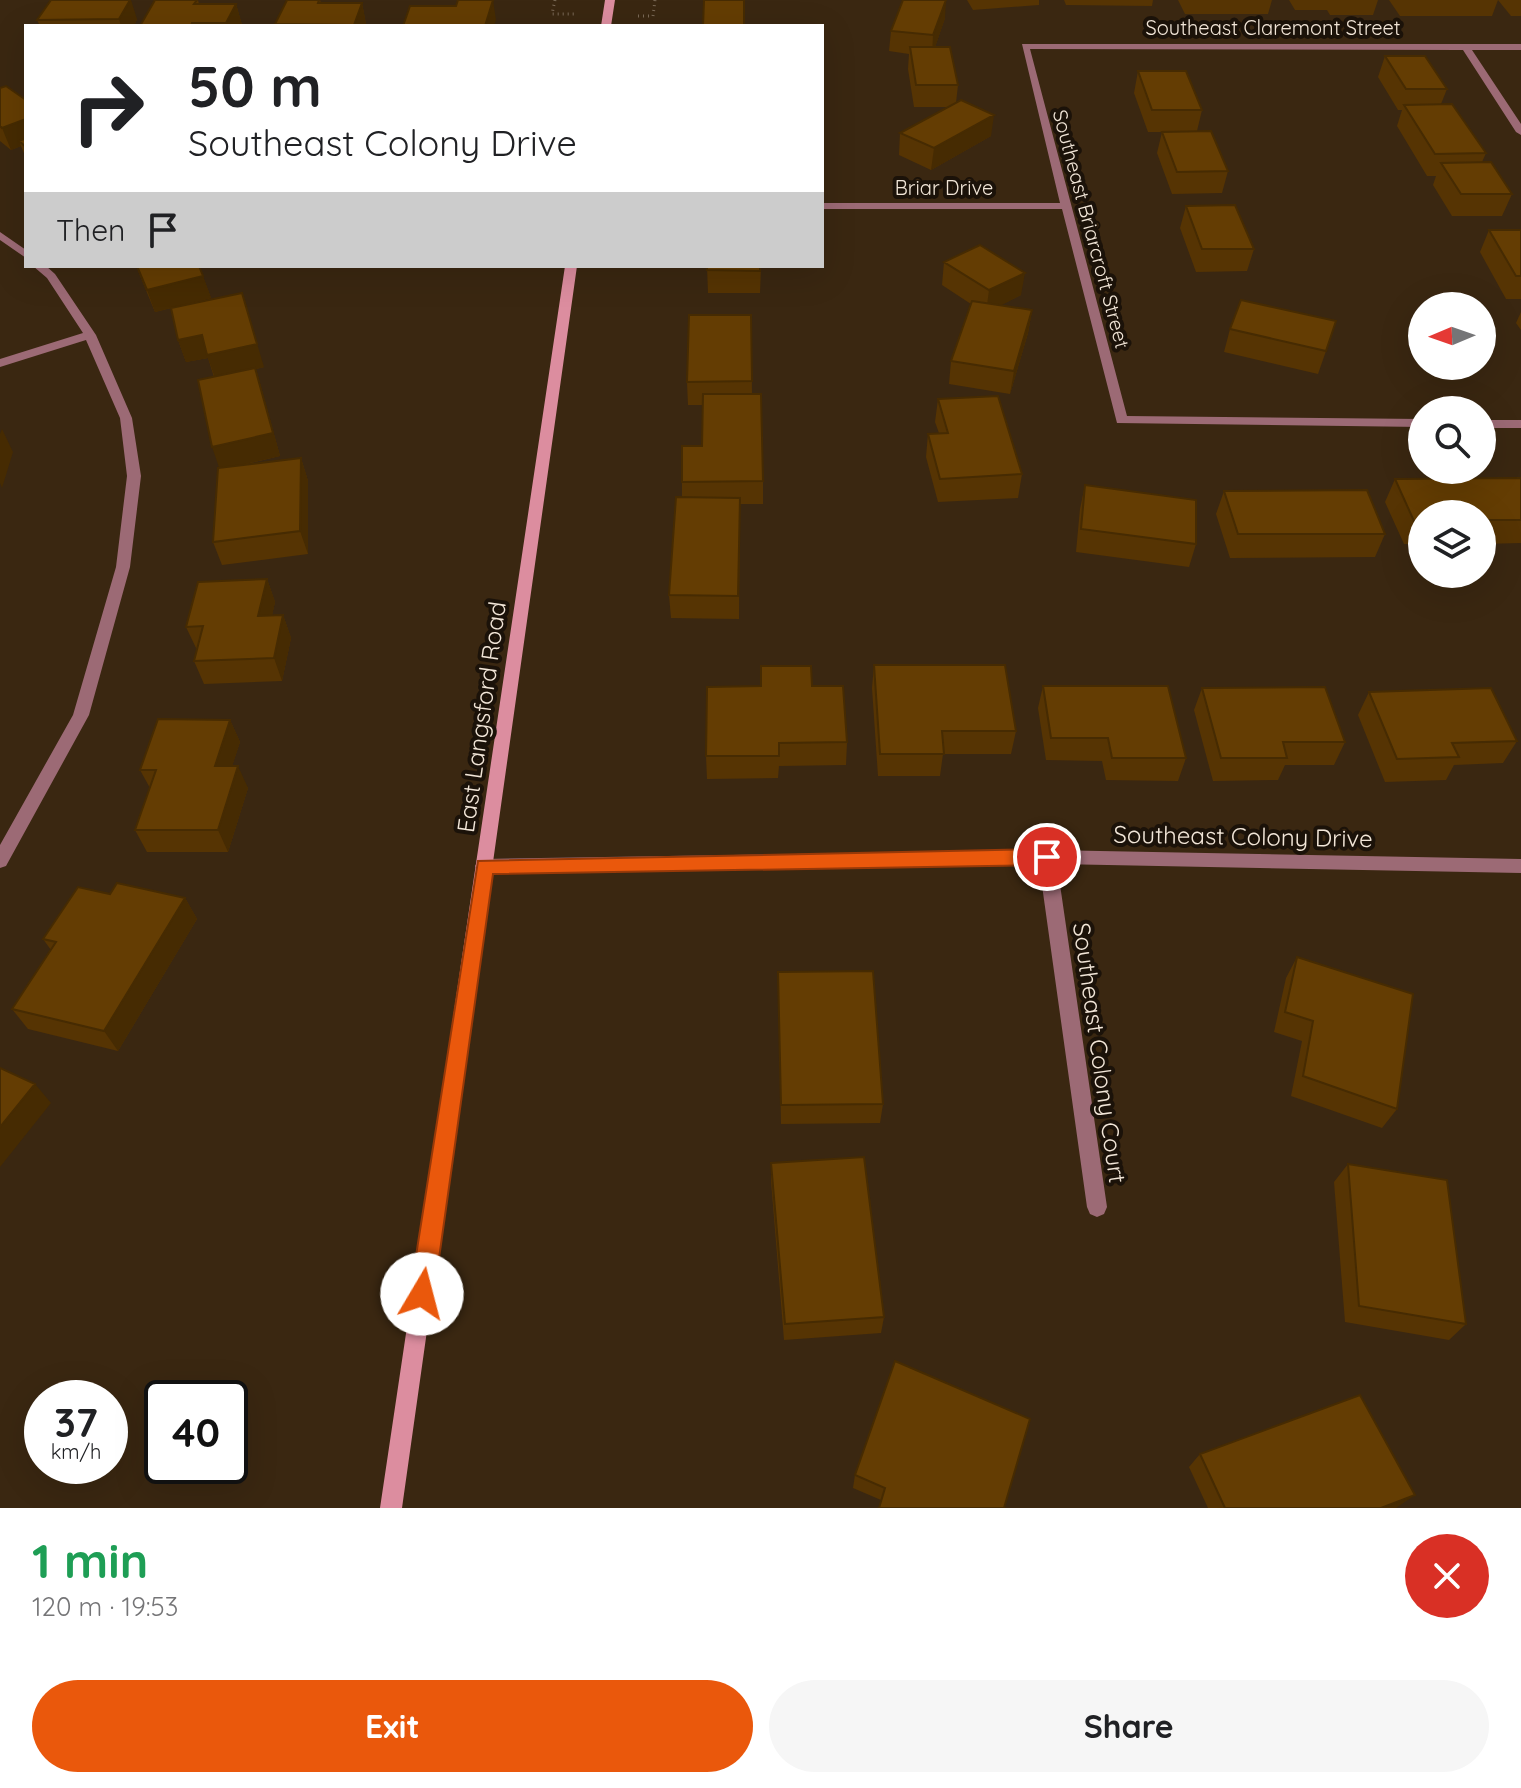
<!DOCTYPE html>
<html lang="en">
<head>
<meta charset="utf-8">
<style>
  :root { --surface:#fff; --page:#f6f6f6; --text:#202124; --muted:#757577; --accent:#ea580c }
  body { margin:0; font-family:Quicksand,sans-serif; background:var(--page); color:var(--text); height:100vh; display:flex; flex-direction:column; font-size:30px; white-space:nowrap }
  * { box-sizing:border-box; margin:0 }
  p { font-size:26px; color:var(--muted) }
  .icon { flex:none; width:44px; height:44px; fill:none; stroke:currentColor; stroke-width:2; stroke-linecap:round; stroke-linejoin:round }
  .map { position:relative; height:1508px; overflow:hidden }
  .drawer { display:flex; flex-direction:column; background:var(--surface); flex:1 }
  .drawer>* { flex:none }
  .guide { position:absolute; left:24px; top:24px; width:800px; height:244px; border-radius:0px; box-shadow:0 8px 32px #0002; background:#fff; color:var(--text); overflow:hidden }
  .needle { width:52px; rotate:268deg }
  .fabs { position:absolute; left:1408px; top:292px; display:grid; gap:16px }
  .fabs a { display:grid; place-items:center; width:88px; height:88px; border-radius:50%; background:var(--surface); box-shadow:0 8px 32px #0002; font-size:40px }
  .speed { position:absolute; left:24px; top:1380px; display:flex; gap:16px; font-size:40px; font-weight:700; text-align:center }
  .speed>* { display:grid; place-content:center; width:104px; height:104px; border-radius:50%; background:var(--surface); box-shadow:0 8px 32px #0002; line-height:1 }
  .speed small { font-size:20px; font-weight:400 }
  .speed .limit { border:4px solid #111; border-radius:12px; background:#fff; color:#111 }
  .pin { position:absolute; display:grid; place-items:center; width:68px; height:68px; color:#fff; margin:-34px; border:4px solid #fff; border-radius:50%; box-shadow:0 2px 8px #0007 }
  .me { position:absolute; width:88px; margin:-44px; rotate:8deg; stroke-linejoin:round; filter:drop-shadow(0 0 6px #0008) }
  .turn { display:flex; align-items:center; gap:28px; height:168px; padding:0 32px; font-size:36px }
  .turn .icon { width:104px; height:104px; stroke-width:2.5 }
  .turn b { display:block; font-size:56px; line-height:68px }
  .then { display:flex; align-items:center; height:76px; padding:0 32px; background:#0003; gap:16px; font-size:30px }
  .round { display:grid; place-items:center; flex:none; width:84px; height:84px; border-radius:42px; background:var(--page) }
  .head { display:flex; align-items:center; justify-content:space-between; height:136px; padding:0 32px }
  h1 { font-size:48px; font-weight:800; line-height:60px; color:#1e9e55 }
  .cta { display:flex; gap:16px; margin-top:auto; padding:16px 32px }
  .cta a { flex:1; height:92px; border-radius:48px; background:var(--accent); color:#fff; font-size:32px; font-weight:800; line-height:92px; text-align:center }
  .cta a+a { background:var(--page); color:var(--text) }
  .map>svg:first-child { display:block }
  .lines { fill:none; stroke-linecap:round; stroke-linejoin:round }
  .path { stroke:#7a6956; stroke-width:3; stroke-dasharray:1 4; stroke-linecap:butt }
  .street { fill:#9c6a75; fill-rule:evenodd }
  .secondary { fill:#dc8d9f; fill-rule:evenodd }
  .wall { fill:#563403 }
  .shaded-wall { fill:#462b02 }
  .building { fill:#643d03; stroke:#462b02; stroke-width:2 }
  .route { fill:#ea580c; stroke:#983908; stroke-width:2 }
  .labels { text-anchor:middle; stroke-width:8; stroke-linejoin:round; paint-order:stroke }
  .far-street-label { font-size:20px; fill:#f2e6d8; stroke:#1b1209 }
  .street-label { font-size:24px; fill:#f2e6d8; stroke:#1b1209 }
</style>
</head>
<body>
<div class="map">
<svg width="1521" height="1508" viewBox="0 0 1521 1508">
  <rect width="100%" height="100%" fill="#3a2711"/>
  <g class="lines">
    <path class="path" d="M555 0 552 14H576
      M638 16H653L655 0"/>
    <path class="street" d="M1022 44H1521V50H1472L1521 124V135L1516 132 1463 50 1030 49 1127 416 1422 419V427L1117 423 1062 209H822V203H1060Z
      M0 232 26 250V258L0 240Z
      M33 266H46L55 274 96 335 132 418 141 476 130 567 89 715 6 866 0 868V845L73 715 116 567 127 476 120 418 86 340 0 367V359L83 333 47 278Z
      M1482 420H1521V428H1482Z
      M1047 850 1521 859V873L1057 864 1107 1207 1104 1214 1097 1217 1090 1214 1087 1207 1039 864 484 873 478 871 475 866 478 861 484 859Z"/>
    <path class="secondary" d="M605 0H615L611 26H601Z
      M565 266H577L402 1508H380Z"/>
  </g>
  <path class="wall" d="M51 0 137 19 134 26H40L37 20Z
    M155 0H198L199 4H236L242 25 241 26H140Z
    M287 0H320L321 3H362L366 24 365 26H276Z
    M967 0H1039V5L973 10Z
    M1064 0H1153L1152 6 1066 5Z
    M1178 0H1272L1268 14H1185Z
    M1289 0H1378L1373 15H1330L1327 10H1295Z
    M1389 0H1498L1492 16H1400Z
    M1498 0H1521V16H1511Z
    M945 18 935 47 958 85 956 103 991 136 931 170 899 155 900 133 949 107H914L908 69 909 54 889 51 891 31Z
    M1385 56 1447 89 1441 104 1486 153 1482 162 1512 194 1502 216H1452L1433 185 1436 176H1427L1397 126 1402 110H1398L1378 77Z
    M1138 71 1202 110 1197 131 1228 171 1222 193 1172 194 1157 153 1162 132H1148L1134 93Z
    M0 88 26 100V158L21 146 11 150 0 141Z
    M1186 206 1254 249 1247 271 1196 272 1180 228Z
    M1489 230H1521V299H1506L1480 252Z
    M944 262 1021 295 1001 305 1032 310 1028 333 1010 394 949 384 951 361 971 304 942 285Z
    M136 266H199L211 298 184 305 264 367 256 369 280 456 239 466 301 458 308 481V554L222 565 213 542 219 468 214 377 208 358 186 362 178 340 171 308 155 312Z
    M707 266H761L760 293H708Z
    M1521 312V330L1516 323Z
    M751 315 752 394 763 481V504H740L739 619 671 618 669 595 682 497V482L702 446 703 405H688L687 382Z
    M1230 329 1326 351 1318 374 1224 352Z
    M938 399 1022 474 1018 498 938 502 926 457 928 434 939 433 935 422Z
    M1521 478V543L1482 544V514H1422V544H1404L1385 502 1395 479Z
    M1085 485 1196 544 1189 567 1076 552 1080 509Z
    M1224 491 1385 534 1375 557 1230 558 1216 514Z
    M267 579 275 602 272 615H283L291 638 282 681 204 684 194 661 197 650 186 627Z
    M874 665 1016 731 1011 754H943L940 776H878L872 688Z
    M812 686 847 742 846 765 779 766 778 778 707 779 706 756Z
    M1043 686 1186 758 1178 781 1106 780 1102 761 1046 760 1038 708Z
    M1202 688 1345 742 1334 765H1285L1278 780 1213 781 1194 710Z
    M1369 692 1517 741 1503 763 1454 765 1446 780 1385 782 1358 715Z
    M230 720 240 742 232 766 248 788 228 852H147L135 830 150 788 140 770Z
    M110 894 185 898 197 919 118 1051 28 1029 12 1009 51 950 43 939Z
    M1297 957 1397 1109 1382 1128 1291 1096 1302 1041 1274 1032 1286 978Z
    M778 972 883 1104 880 1123 781 1124Z
    M771 1163 884 1317 881 1333 784 1340 771 1181Z
    M1348 1164 1466 1324 1449 1340 1345 1322 1334 1182Z
    M1030 1419 881 1500 853 1488 855 1475Z
    M1200 1454 1398 1507 1208 1508 1189 1467Z"/>
  <path class="shaded-wall" d="M130 0H131L137 19 134 26H121L119 19Z
    M493 0 496 20 494 26H485Z
    M946 0 945 18 932 56 933 35Z
    M362 3 366 24 365 26H354Z
    M236 4 242 25 241 26H227L226 23Z
    M994 115 991 136 931 170 934 148Z
    M26 119V144L19 141 21 146 11 150 2 128Z
    M1025 273 1021 295 986 313 989 290Z
    M203 276 211 298 155 312 147 290Z
    M242 293 264 367 256 369 280 456 220 470 212 447 215 378 208 358 186 362 178 340Z
    M1032 310 1028 333 1010 394 1014 371Z
    M2 429 13 452 2 488 0 483V434Z
    M301 458 308 481V554L300 531Z
    M267 579 275 602 267 639 258 616Z
    M283 615 291 638 282 681 274 658Z
    M230 720 240 742 225 788 215 766Z
    M238 766 248 788 228 852 218 830Z
    M185 898 197 919 118 1051 104 1031Z
    M35 1084 51 1103 0 1167V1127Z
    M1415 1495 1396 1508H1381Z"/>
  <path class="building" d="M51 0H130L119 19 37 20Z
    M155 0H197L194 4H236L226 23H192L191 26H140Z
    M287 0H319L318 3H362L354 25 275 24Z
    M458 0H493L485 26H403L410 6H456Z
    M704 0H744V26H703Z
    M903 0H946L933 35 891 31Z
    M910 47H950L958 85H916Z
    M1385 56H1425L1447 89H1406Z
    M1138 71H1186L1202 110H1152Z
    M6 86 26 100V119L2 128 0 126V88Z
    M961 100 994 115 934 148 900 133Z
    M1452 104 1486 153 1435 154 1404 105Z
    M1211 131 1228 171 1177 172 1162 132Z
    M26 138V147L19 141Z
    M1491 162 1512 194H1461L1441 163Z
    M1235 205 1254 249H1202L1186 206Z
    M1489 230H1521V276H1516Z
    M980 245 1025 273 989 290 944 262Z
    M137 266H199L203 276 147 290Z
    M707 266H760V271L707 270Z
    M242 293 257 344 207 355 202 335 178 340 171 308Z
    M1241 300 1336 321 1326 351 1230 329Z
    M972 301 1032 310 1014 371 951 361Z
    M689 315H751L752 381 687 382Z
    M255 368 273 433 212 447 198 380Z
    M703 394H761L763 481 682 482V446H702Z
    M998 396 1022 474 940 479 928 434 948 433 938 399Z
    M301 458 300 531 213 542 218 468Z
    M1521 478V520H1482V514H1422V521H1414L1395 479Z
    M1085 485 1196 500V544L1081 529Z
    M1367 490 1385 534H1238L1224 491Z
    M676 497 740 498 738 596 669 595Z
    M267 579 258 616 283 615 274 658 194 661 203 626 186 627 198 582Z
    M874 665H1005L1016 731H942L944 754H880Z
    M761 666H811L812 686H843L847 742 779 743V756H706L707 687 761 686Z
    M1043 686H1168L1186 758H1112L1108 738H1051Z
    M1325 687 1345 742H1283L1287 758H1221L1202 688Z
    M1491 688 1517 741 1452 743 1459 757 1397 759 1369 692Z
    M158 719 230 720 215 766H238L218 830H135L156 770H140Z
    M117 883 185 898 104 1031 12 1009 56 942 43 939 78 887 110 894Z
    M1297 957 1413 994 1397 1109 1303 1076 1313 1021 1285 1012Z
    M873 971 883 1104 781 1105 778 972Z
    M0 1068 35 1084 0 1127Z
    M864 1157 884 1317 785 1324 771 1163Z
    M1348 1164 1447 1180 1466 1324 1359 1306Z
    M895 1361 1030 1419 1004 1508H879L885 1488 855 1475Z
    M1360 1395 1415 1495 1381 1508H1225L1200 1454Z"/>
  <path class="route" d="M1047 849 1054 852 1057 857 1054 863 1047 865 493 874 434 1294 431 1303 422 1306 414 1303 410 1294 478 861Z"/>
  <g class="labels">
    <g class="far-street-label">
      <text x="1273" y="35">Southeast Claremont Street</text>
      <text x="944" y="195">Briar Drive</text>
      <text transform="translate(1091 229) rotate(75)" y="7">Southeast Briarcroft Street</text>
    </g>
    <g class="street-label">
      <text transform="translate(482 717) rotate(-82)" y="8">East Langsford Road</text>
      <text transform="translate(1243 837) rotate(1)" y="8">Southeast Colony Drive</text>
      <text transform="translate(1099 1053) rotate(82)" y="8">Southeast Colony Court</text>
    </g>
  </g>
</svg>
<div class="fabs">
<a><svg class="needle" viewBox="-14 -14 28 28"><path d="M0-13l5 13h-10z" fill="#e53935"/><path d="M0 13l5-13h-10z" fill="#757577"/></svg></a>
<a><svg class="icon" aria-label="search" viewBox="0 0 24 24"><circle cx="10" cy="10" r="6"/><path d="M15 15l6 6"/></svg></a>
<a><svg class="icon" aria-label="layers" viewBox="0 0 24 24"><path d="M12 4l9 5-9 5-9-5zM3 14l9 5 9-5"/></svg></a>
</div>
<div class="speed"><div>37<small>km/h</small></div><div class="limit">40</div></div>
<div class="pin" style="left:1047px;top:857px;background:#d93025"><svg class="icon" aria-label="arrive" viewBox="0 0 24 24"><path d="M6 21V4h12l-3 4 3 4H6"/></svg></div>
<svg class="me" style="left:422px;top:1294px" viewBox="-20 -20 40 40"><circle r="19" fill="#fff"/><path d="M0-13L10 11 0 6-10 11z" fill="#ea580c"/></svg>
<div class="guide">
<div class="turn"><svg class="icon" aria-label="right" viewBox="0 0 24 24"><path d="M7 20v-9h11M14 6l5 5-5 5"/></svg><div><b>50 m</b>Southeast Colony Drive</div></div>
<div class="then">Then<svg class="icon" aria-label="arrive" viewBox="0 0 24 24"><path d="M6 21V4h12l-3 4 3 4H6"/></svg></div>
</div>
</div>
<section class="drawer">
<div class="head"><div><h1>1 min</h1><p>120 m · 19:53</p></div><a class="round" style="background:#d93025;color:#fff"><svg class="icon" aria-label="close" viewBox="0 0 24 24"><path d="M6 6l12 12M18 6L6 18"/></svg></a></div>
<div class="cta"><a>Exit</a><a>Share</a></div>
</section>
</body>
</html>
